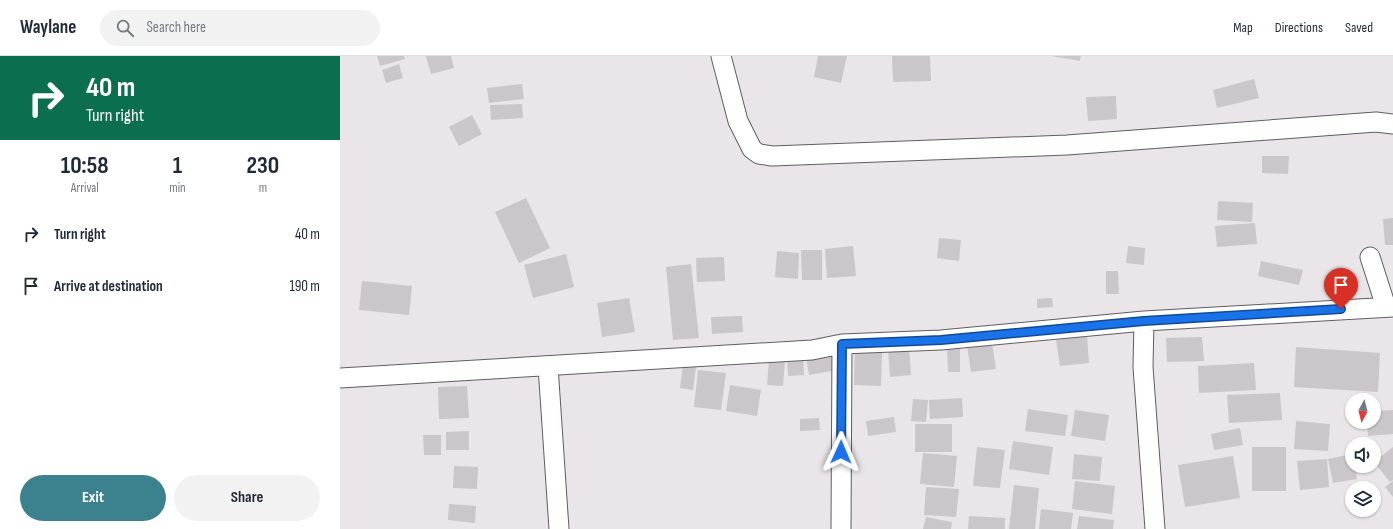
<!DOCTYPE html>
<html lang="en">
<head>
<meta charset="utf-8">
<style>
  :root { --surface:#fff; --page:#f2f2f3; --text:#1f2937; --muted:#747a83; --line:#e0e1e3; --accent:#3c818e }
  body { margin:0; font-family:"Sofia Sans Condensed",sans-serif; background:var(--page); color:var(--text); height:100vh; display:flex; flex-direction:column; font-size:15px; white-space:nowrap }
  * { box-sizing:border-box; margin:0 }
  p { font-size:13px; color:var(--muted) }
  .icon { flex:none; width:22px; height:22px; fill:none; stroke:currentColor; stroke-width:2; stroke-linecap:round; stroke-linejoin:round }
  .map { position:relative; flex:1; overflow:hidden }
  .panel { display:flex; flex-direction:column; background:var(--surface); width:340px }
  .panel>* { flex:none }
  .top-card { background:#0b6e4f; color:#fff; overflow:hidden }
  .needle { width:26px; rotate:187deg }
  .controls { position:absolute; left:1005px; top:337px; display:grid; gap:8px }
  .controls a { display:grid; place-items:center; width:36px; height:36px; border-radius:50%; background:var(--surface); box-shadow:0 1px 3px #0004; font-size:20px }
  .pin { position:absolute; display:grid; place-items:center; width:34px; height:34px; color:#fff; margin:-41px -17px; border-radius:50% 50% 50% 0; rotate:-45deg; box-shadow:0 0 4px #0007 }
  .pin .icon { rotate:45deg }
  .me { position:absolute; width:44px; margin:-22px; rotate:1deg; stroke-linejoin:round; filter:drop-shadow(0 0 3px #0008) }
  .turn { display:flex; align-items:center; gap:14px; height:84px; padding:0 20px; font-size:18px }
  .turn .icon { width:52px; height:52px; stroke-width:2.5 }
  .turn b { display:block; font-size:28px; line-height:34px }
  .eta { display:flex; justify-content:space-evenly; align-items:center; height:68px; text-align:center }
  .eta b { font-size:24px; font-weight:700; line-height:28px }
  .cta { display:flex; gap:8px; margin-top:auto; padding:8px 20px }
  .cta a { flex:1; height:46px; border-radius:24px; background:var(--accent); color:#fff; font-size:16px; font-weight:700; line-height:46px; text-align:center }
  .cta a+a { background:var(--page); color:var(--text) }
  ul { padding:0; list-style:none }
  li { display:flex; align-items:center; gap:12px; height:52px; padding:0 20px }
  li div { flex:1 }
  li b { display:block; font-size:15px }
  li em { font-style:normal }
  header { display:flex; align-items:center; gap:24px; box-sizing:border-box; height:56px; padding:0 20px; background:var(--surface); border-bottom:1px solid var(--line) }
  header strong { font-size:19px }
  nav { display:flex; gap:22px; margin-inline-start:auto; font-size:14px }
  .search { width:280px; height:36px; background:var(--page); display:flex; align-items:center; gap:10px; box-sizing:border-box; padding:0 14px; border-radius:22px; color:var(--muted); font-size:15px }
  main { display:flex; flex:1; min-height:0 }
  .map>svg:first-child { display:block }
  .building { fill:#cac6ca }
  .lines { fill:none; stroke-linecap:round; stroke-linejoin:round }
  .minor-casing { stroke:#615d61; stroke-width:21 }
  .minor { stroke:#fff; stroke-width:19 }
  .route-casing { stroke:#114b97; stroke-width:10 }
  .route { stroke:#1a73e8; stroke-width:7 }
</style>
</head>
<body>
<header>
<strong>Waylane</strong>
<div class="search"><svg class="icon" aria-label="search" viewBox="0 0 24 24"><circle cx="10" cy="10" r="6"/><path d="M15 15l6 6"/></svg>Search here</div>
<nav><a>Map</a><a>Directions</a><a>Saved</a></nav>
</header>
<main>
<section class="panel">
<div class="top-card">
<div class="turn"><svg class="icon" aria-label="right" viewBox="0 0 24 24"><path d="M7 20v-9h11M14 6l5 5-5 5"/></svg><div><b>40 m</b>Turn right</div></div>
</div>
<div class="eta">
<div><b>10:58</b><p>Arrival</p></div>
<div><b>1</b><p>min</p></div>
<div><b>230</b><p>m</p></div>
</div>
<ul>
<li><svg class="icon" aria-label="right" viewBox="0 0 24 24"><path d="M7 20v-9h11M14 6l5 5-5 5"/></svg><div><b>Turn right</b></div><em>40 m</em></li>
<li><svg class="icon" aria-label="arrive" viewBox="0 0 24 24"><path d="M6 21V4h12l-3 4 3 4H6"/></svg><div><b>Arrive at destination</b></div><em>190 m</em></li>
</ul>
<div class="cta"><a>Exit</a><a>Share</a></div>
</section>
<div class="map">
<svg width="1053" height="473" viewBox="0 0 1053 473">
  <rect width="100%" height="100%" fill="#e9e5e9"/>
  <path class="building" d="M37 0H64L65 3 40 10Z
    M86 0H111L114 12 91 18Z
    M478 0H507L501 27 474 21Z
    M552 0H590L591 25 553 26Z
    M711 0H741L740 5Z
    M59 8 63 22 46 27 42 14Z
    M914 23 919 42 877 52 873 34Z
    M182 28 184 43 149 47 147 32Z
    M776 40 777 63 748 65 746 41Z
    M182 48 183 62 151 64 150 49Z
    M132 59 142 78 119 90 109 71Z
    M922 100H949L948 118 922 117Z
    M186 142 210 192 179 207 155 156Z
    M878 145 913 147 912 166 877 164Z
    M1053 162V189H1045L1043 163Z
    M915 167 917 188 877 191 875 170Z
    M599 182 621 184 619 205 597 202Z
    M513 190 516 220 487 222 485 193Z
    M788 190 805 192 804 209 786 207Z
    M461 194H482V224H462Z
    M437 195 459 197 458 223 435 221Z
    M226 198 234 231 193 242 184 209Z
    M384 201 385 225 357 226 356 202Z
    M921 205 963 214 959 229 918 220Z
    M351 208 359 282 333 284 326 211Z
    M766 215H778L779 238H766Z
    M22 225 72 230 69 259 19 254Z
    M289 242 295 276 262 281 257 247Z
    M712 242 713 251 697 252V243Z
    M402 260 403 276 372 278 371 261Z
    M747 280 749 307 720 310 716 284Z
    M862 281 864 305 827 306 826 282Z
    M652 287 656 313 631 316 627 290Z
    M620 288V316H608L607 289Z
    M956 291 1040 297 1038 336 954 331Z
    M569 292 571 319 550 321 548 293Z
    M515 295 542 296 541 330 514 329Z
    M494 297 497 314 469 319 466 301Z
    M447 299H463L464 319 448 320Z
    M429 303 445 305 443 330 427 329Z
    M914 307 916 334 859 337 858 310Z
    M343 309 356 311 353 334 340 332Z
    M358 314 386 317 381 354 354 351Z
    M390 329 421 334 417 360 386 355Z
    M127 330 129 362 99 363 98 331Z
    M940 337 942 364 889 367 887 339Z
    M622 342 623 361 590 363 589 344Z
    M573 343 588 344 586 366 571 365Z
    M688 353 728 359 725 380 685 375Z
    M735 354 769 359 765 385 731 380Z
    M1053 354V378L1028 380 1027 366H1034V355Z
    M554 361 556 376 528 380 526 365Z
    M479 362 480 374 460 375V363Z
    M956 365 990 368 988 395 954 393Z
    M575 368H612V396H575Z
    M900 372 903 389 874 394 871 378Z
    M129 375V394H106V376Z
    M83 379H101V399H84Z
    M673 385 713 391 709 419 669 413Z
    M637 391 665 394 660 432 633 430Z
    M912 391H946V435H912Z
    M1053 391V424L1050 426 1034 406Z
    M583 397 617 400 614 431 580 428Z
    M734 398 762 401 760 425 732 423Z
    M1012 398V410H1015L1017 423 993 427 988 403Z
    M893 400 900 442 845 451 838 409Z
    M987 403 989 431 960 434 957 405Z
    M114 410 138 411 137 433 113 432Z
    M735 425 775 430 772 458 732 453Z
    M1053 425V441L1045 431Z
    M674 429 699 432 695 473H669Z
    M586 431 619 433 616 461 584 459Z
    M109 448 136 450 135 467 108 464Z
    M701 453 733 457 731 473H699Z
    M629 460 665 462V473H628Z
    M739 460 774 464 773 473H737Z
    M586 461 612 466 611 473H583Z"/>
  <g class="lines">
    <g class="minor-casing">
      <path id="minor" d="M381 0 398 65 412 93 419 98 432 100 727 89 1036 66 1053 68
        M1030 201 1046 251
        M804 265 803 311 815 473
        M208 310 219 473
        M0 322 472 294 502 288 601 284 804 265 1053 251
        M501 473 502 288"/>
    </g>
    <use href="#minor" class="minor"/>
  </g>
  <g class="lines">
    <g class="route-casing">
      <path id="route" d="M501 396 502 288 601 284 804 265 1001 253"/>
    </g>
    <use href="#route" class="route"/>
  </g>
</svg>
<div class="controls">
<a><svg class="needle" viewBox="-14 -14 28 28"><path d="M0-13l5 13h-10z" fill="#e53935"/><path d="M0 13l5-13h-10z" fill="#747a83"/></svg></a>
<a><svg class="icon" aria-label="sound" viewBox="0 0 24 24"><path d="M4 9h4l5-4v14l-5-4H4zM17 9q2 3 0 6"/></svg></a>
<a><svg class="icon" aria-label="layers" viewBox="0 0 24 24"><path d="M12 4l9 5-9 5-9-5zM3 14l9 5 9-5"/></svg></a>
</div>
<div class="pin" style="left:1001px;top:253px;background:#d93025"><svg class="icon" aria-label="arrive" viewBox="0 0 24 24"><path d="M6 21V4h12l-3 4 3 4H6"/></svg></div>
<svg class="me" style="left:501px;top:396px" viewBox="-20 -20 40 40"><path d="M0-17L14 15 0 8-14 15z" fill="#1a73e8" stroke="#fff" stroke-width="4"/></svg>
</div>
</main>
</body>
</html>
